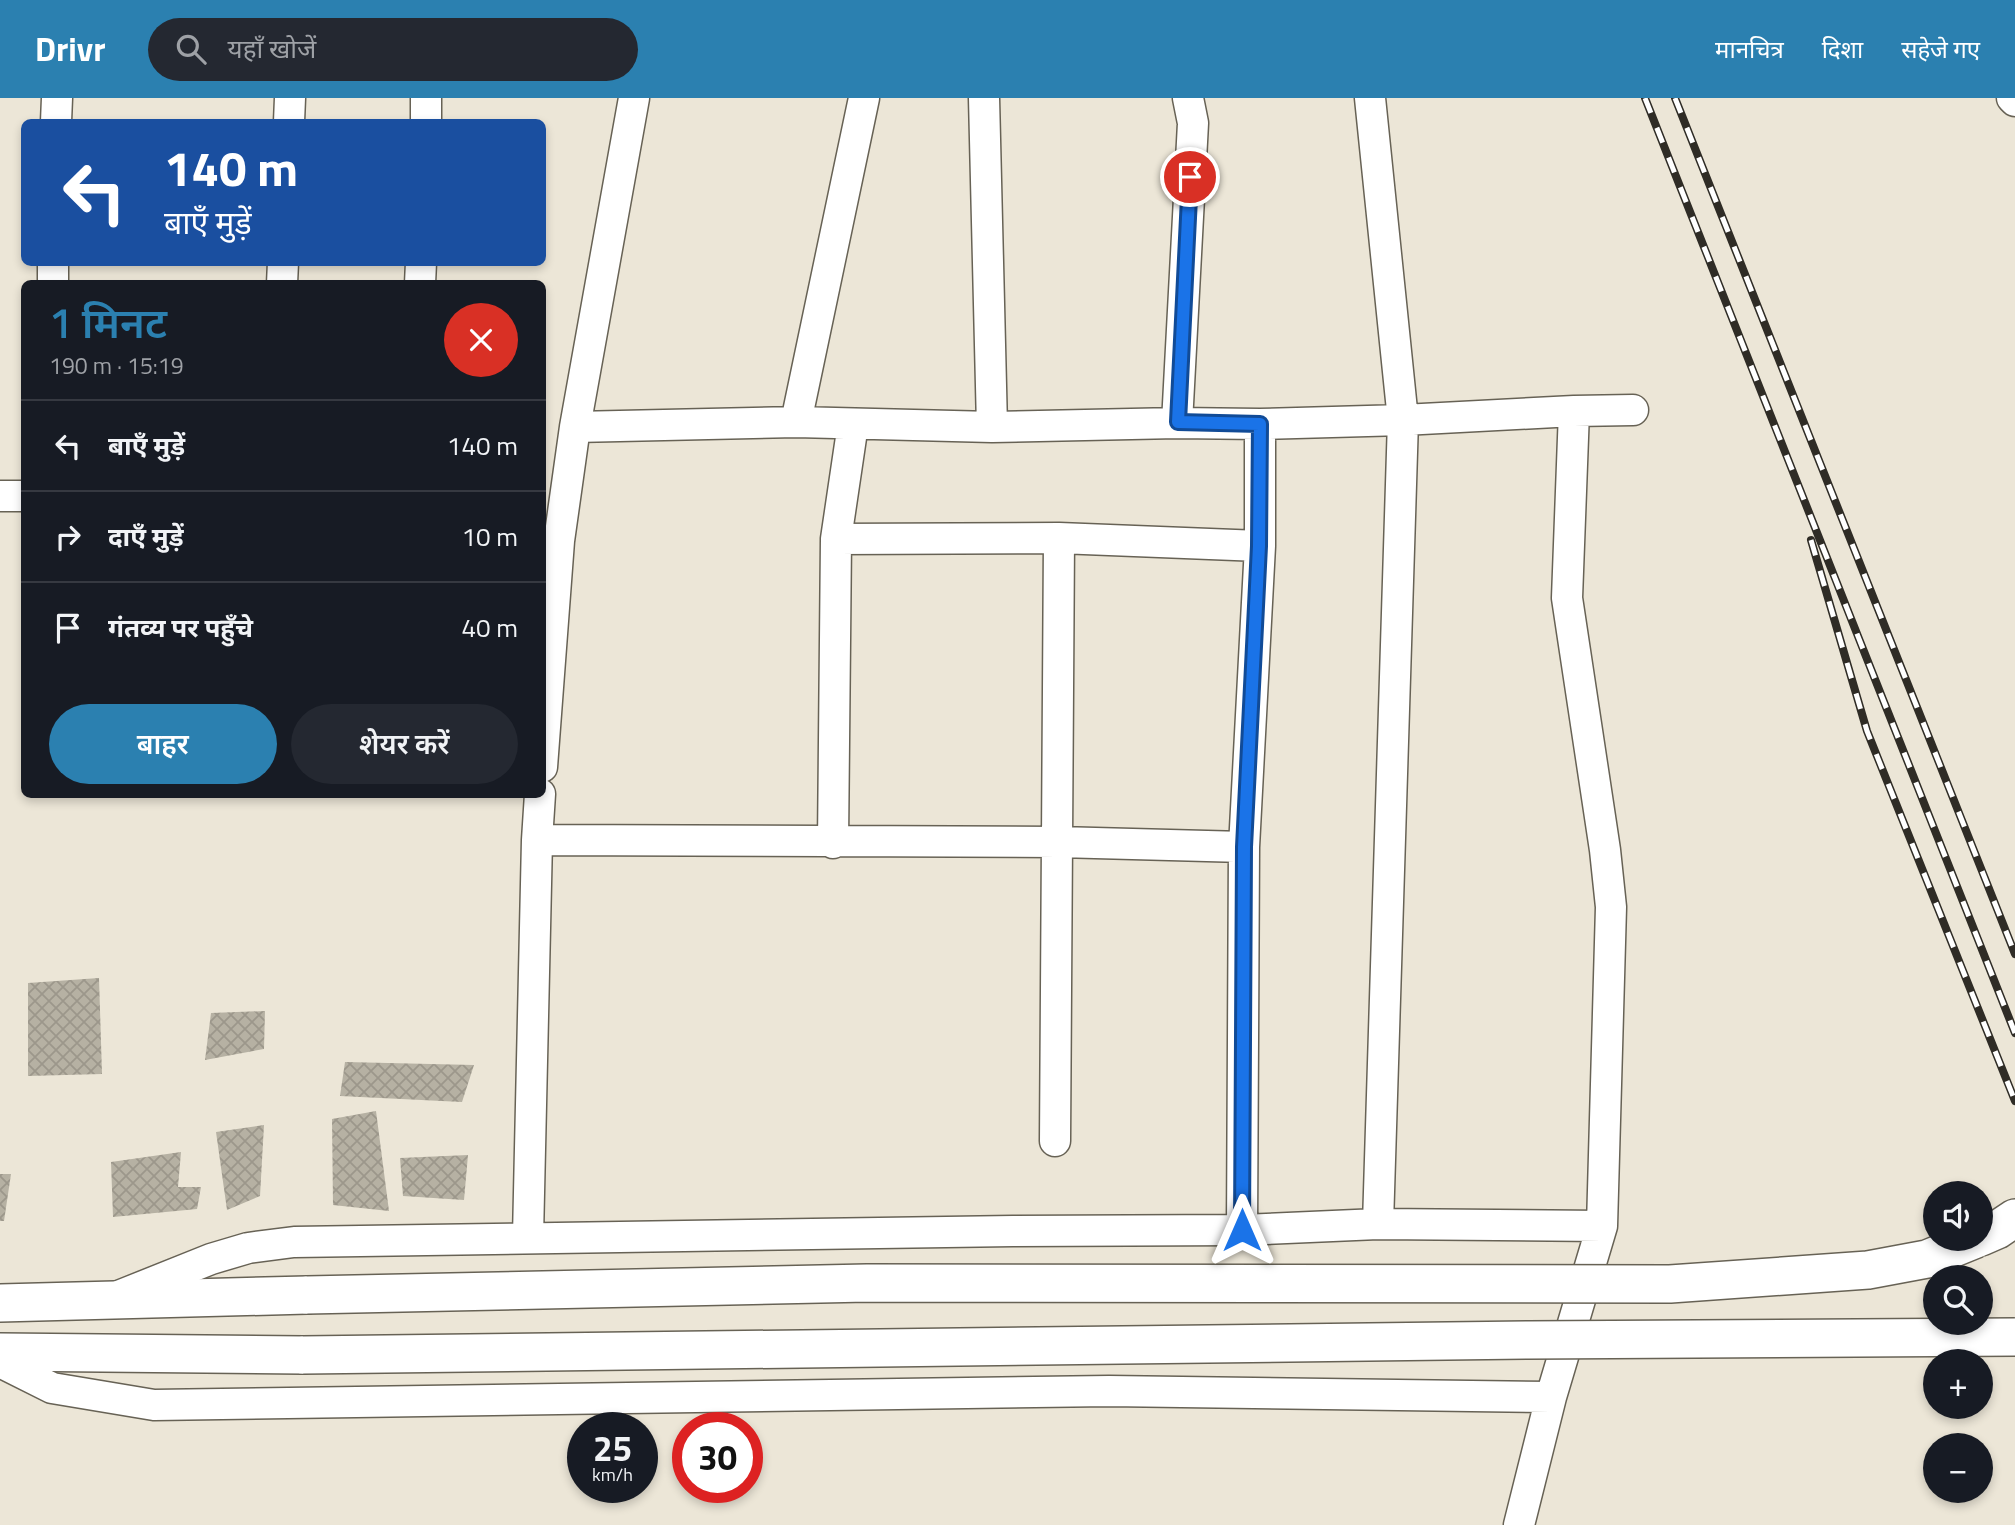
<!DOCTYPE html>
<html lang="hi">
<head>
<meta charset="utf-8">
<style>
  :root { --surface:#171b24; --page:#242831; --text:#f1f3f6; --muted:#9ea1a6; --line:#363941; --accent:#2b80b0 }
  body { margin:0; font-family:"Titillium Web","Noto Sans Devanagari",sans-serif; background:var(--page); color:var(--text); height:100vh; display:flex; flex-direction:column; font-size:26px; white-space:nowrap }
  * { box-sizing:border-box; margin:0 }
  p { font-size:23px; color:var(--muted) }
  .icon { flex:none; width:38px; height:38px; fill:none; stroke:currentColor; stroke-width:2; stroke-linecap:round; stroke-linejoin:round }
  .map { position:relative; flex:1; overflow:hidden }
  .panel { position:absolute; left:21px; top:182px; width:525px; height:518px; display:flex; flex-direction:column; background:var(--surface); border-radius:10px; box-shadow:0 4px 10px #0003 }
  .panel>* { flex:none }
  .hud { position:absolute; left:21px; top:21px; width:525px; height:147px; border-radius:10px; box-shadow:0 4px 10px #0003; background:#1a4fa0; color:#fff; overflow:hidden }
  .fabs { position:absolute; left:1923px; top:1083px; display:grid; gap:14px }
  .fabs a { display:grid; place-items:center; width:70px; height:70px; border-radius:50%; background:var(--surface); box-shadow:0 4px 10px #0003; font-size:35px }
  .speed { position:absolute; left:567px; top:1314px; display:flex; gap:14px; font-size:35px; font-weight:700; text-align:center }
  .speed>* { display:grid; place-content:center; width:91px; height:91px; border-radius:50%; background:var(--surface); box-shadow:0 4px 10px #0003; line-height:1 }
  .speed small { font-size:18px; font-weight:400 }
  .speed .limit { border:10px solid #d22; background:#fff; color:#111 }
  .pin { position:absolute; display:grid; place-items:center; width:60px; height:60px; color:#fff; margin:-30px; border:4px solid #fff; border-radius:50%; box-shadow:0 2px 7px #0007 }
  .me { position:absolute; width:77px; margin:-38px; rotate:0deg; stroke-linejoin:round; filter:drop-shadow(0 0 5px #0008) }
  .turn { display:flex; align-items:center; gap:24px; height:147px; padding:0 28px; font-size:32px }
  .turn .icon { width:91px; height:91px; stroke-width:2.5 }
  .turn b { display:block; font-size:49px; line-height:60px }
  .round { display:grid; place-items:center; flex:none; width:74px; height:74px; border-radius:37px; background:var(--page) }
  .head { display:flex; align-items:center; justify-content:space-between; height:119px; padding:0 28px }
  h1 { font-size:42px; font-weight:600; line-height:52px; color:var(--accent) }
  .cta { display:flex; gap:14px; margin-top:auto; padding:14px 28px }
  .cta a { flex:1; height:80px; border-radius:42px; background:var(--accent); color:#fff; font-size:28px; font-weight:600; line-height:80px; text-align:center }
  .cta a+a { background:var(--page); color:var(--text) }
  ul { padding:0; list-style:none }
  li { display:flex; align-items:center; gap:21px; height:91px; padding:0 28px; border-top:2px solid var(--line) }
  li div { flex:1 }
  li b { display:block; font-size:26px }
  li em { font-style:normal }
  header { display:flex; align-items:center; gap:42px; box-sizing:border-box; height:98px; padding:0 35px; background:var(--accent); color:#fff }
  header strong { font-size:33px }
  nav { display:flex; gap:38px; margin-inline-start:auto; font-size:24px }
  .search { width:490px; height:63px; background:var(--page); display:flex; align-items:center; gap:18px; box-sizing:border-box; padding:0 24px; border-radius:38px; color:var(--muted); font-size:26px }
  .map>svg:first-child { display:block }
  .building { fill:url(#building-cross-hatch) }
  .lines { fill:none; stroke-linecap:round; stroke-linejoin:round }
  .minor-casing { stroke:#676255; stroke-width:33 }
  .tertiary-casing { stroke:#676255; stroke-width:40 }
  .minor { stroke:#fff; stroke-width:30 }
  .tertiary { stroke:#fff; stroke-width:37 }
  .rail-casing { stroke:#2f2c26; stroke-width:8 }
  .rail { stroke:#fff; stroke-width:5; stroke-dasharray:16; stroke-linecap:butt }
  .tertiary-bridge-casing { stroke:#676255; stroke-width:40; stroke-linecap:butt }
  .tertiary-bridge { stroke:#fff; stroke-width:37 }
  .route-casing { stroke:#114b97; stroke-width:18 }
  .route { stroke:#1a73e8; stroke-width:12 }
</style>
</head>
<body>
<header>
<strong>Drivr</strong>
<div class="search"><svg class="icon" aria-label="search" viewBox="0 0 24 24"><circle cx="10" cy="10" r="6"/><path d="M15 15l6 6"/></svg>यहाँ खोजें</div>
<nav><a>मानचित्र</a><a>दिशा</a><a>सहेजे गए</a></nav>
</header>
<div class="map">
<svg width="2015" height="1427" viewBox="0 0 2015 1427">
  <defs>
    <pattern id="building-cross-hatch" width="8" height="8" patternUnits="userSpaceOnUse" patternTransform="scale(1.75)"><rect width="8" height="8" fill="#b6b1a3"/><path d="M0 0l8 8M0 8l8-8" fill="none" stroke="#9c978b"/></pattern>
  </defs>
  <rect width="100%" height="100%" fill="#ece6d7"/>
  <path class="building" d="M418 696H459V700L418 699Z
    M99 880 102 976 28 978V885Z
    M265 913 264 951 205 962 211 915Z
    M345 964 474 967 462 1004 340 998Z
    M376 1013 389 1113 333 1107 332 1021Z
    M264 1027 260 1098 227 1112 216 1034Z
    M181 1054 178 1089H201L197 1111 113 1119 111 1064Z
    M468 1057 464 1102 403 1098 400 1060Z
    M0 1076H11L4 1123H0Z"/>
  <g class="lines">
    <g class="minor-casing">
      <path id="minor" d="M984 0 992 329
        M1370 0 1403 322 1378 1126
        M2012 0 2015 3
        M56 24 57 0
        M289 24 290 0
        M426 24V0
        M53 186V164
        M282 186 283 164
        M420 186 421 164
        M796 324 864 0
        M1177 325 1193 25 1188 0
        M575 329 796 324 992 329 1177 325 1260 326 1403 322 1574 313 1633 312
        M0 398H24
        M836 441 1059 440 1260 448
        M542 669 559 443 575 329 634 0
        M537 742 1058 744 1244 749
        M833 745 836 441 853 326
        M1055 1043 1059 440
        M1242 1132 1244 749 1260 448V326
        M528 1139 537 742 540 696
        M121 1197 211 1161 248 1150 294 1144 1013 1133 1242 1132 1378 1126 1602 1128
        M0 1264 52 1290 154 1307 1109 1293 1551 1299
        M1519 1427 1551 1299 1602 1128 1611 809 1605 752 1567 500 1574 313"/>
    </g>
    <g class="tertiary-casing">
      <path id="tertiary" d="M1981 1139 1997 1132 2015 1120
        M0 1205 307 1197
        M0 1254 303 1257"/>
    </g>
    <use href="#minor" class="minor"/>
    <use href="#tertiary" class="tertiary"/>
    <g class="rail-casing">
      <path id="rail" d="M1645 0 2015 935
        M1675 0 2015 856
        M1811 442 1867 633 2015 1003"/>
    </g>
    <use href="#rail" class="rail"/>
    <g class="tertiary-bridge-casing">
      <path id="tertiary-bridge" d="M307 1197 867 1185 1670 1186 1868 1172 1927 1161 1976 1141
        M303 1257 1528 1242 2015 1239"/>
    </g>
    <use href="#tertiary-bridge" class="tertiary-bridge"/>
  </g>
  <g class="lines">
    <g class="route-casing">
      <path id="route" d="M1190 79 1178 324 1260 326 1259 448 1244 749 1242 1132"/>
    </g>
    <use href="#route" class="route"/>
  </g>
</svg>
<div class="fabs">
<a><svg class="icon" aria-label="sound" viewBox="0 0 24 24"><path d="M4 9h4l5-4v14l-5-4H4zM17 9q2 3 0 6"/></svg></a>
<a><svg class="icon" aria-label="search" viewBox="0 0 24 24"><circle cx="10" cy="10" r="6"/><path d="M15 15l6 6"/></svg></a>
<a>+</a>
<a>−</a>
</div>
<div class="speed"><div>25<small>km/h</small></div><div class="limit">30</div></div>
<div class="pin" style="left:1190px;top:79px;background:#d93025"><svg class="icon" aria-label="arrive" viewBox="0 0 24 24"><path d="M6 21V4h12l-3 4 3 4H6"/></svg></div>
<svg class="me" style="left:1242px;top:1132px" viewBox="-20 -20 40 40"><path d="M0-17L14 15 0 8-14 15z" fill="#1a73e8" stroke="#fff" stroke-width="4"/></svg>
<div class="hud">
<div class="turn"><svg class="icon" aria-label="left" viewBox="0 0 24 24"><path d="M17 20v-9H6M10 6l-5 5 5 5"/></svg><div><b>140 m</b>बाएँ मुड़ें</div></div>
</div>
<section class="panel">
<div class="head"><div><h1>1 मिनट</h1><p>190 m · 15:19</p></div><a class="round" style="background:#d93025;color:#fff"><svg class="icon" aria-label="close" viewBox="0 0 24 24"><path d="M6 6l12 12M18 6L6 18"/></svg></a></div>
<ul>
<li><svg class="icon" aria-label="left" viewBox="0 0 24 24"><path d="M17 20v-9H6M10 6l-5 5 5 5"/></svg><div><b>बाएँ मुड़ें</b></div><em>140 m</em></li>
<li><svg class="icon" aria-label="right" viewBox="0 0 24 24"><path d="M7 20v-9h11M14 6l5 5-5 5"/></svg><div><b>दाएँ मुड़ें</b></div><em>10 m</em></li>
<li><svg class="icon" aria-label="arrive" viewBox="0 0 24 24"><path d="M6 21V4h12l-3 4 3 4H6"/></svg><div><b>गंतव्य पर पहुँचे</b></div><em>40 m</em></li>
</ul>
<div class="cta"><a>बाहर</a><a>शेयर करें</a></div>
</section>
</div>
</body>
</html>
